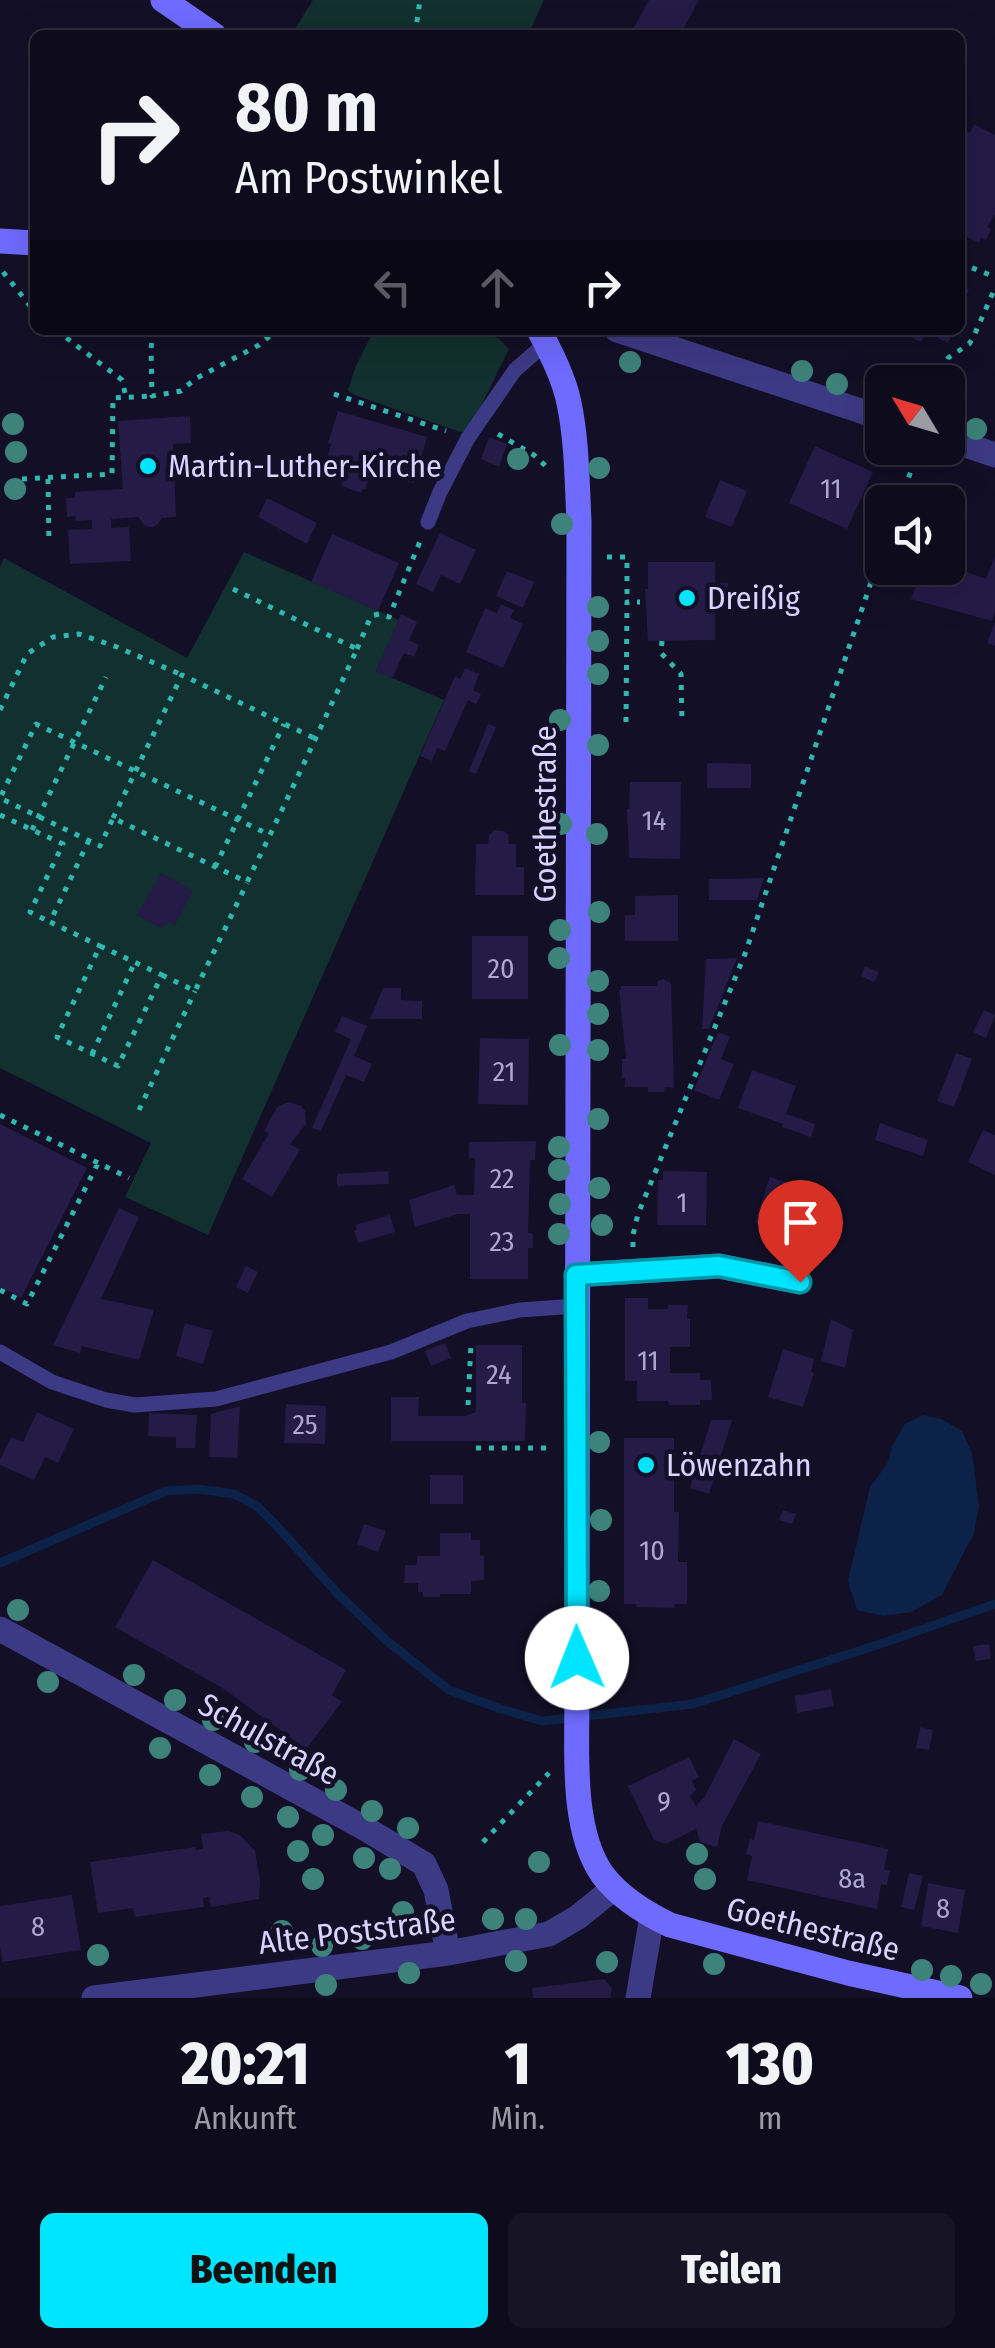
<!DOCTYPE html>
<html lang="de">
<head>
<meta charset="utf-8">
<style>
  :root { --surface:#0e0b1c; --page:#171425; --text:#f1f3f6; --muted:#9b9ba3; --line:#2e2b3b; --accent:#00e5ff }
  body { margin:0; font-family:"Fira Sans Condensed",sans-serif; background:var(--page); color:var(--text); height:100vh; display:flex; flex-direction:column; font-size:38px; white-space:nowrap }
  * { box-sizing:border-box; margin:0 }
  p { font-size:32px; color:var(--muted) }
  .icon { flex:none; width:55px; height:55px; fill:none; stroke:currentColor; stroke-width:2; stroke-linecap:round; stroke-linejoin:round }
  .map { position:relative; height:1998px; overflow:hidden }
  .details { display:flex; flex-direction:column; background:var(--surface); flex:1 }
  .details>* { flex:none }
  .top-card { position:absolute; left:30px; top:30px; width:935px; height:305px; border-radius:15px; box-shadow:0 10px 40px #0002,0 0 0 2px var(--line); background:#0e0b1c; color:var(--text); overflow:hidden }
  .needle { width:65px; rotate:308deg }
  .buttons { position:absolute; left:865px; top:365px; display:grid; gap:20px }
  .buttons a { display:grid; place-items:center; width:100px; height:100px; border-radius:15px; background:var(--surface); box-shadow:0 10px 40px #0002,0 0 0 2px var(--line); font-size:50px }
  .pin { position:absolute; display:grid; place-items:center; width:85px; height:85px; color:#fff; margin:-102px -42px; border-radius:50% 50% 50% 0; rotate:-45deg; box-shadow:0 0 10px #0007 }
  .pin .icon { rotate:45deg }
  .me { position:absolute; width:110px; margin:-55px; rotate:359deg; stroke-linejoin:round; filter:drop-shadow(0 0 8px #0008) }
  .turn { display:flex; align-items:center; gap:35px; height:210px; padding:0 40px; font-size:45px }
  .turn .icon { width:130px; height:130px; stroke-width:2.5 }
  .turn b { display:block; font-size:70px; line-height:85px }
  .lanes { display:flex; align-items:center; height:95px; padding:0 40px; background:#0003; justify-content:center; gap:50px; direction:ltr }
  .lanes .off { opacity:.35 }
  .eta { display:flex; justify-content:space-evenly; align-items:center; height:170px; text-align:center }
  .eta b { font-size:60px; font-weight:800; line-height:70px }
  .action { display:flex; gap:20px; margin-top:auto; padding:20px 40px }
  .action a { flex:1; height:115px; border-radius:15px; background:var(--accent); color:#111; font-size:40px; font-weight:800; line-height:115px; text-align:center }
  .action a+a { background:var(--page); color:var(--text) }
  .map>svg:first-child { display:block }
  .green { fill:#12302f }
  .water { fill:#0c2248 }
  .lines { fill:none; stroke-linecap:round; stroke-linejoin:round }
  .stream { stroke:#0c2248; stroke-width:9 }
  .building { fill:#241b47 }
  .path { stroke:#2fb8b0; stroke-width:5; stroke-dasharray:5 8; stroke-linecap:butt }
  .lane { stroke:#3d3a85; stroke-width:15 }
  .street { stroke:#3d3a85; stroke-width:25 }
  .secondary { stroke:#6f6bff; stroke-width:25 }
  .tree { fill:#3d827b }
  .route-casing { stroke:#0095a6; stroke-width:25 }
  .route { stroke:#00e5ff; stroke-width:18 }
  .poi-dot { fill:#00e5ff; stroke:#130f26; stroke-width:4 }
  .labels { text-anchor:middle; stroke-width:9; stroke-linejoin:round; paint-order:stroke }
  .number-label { font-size:28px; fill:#aca6d1 }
  .poi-label { font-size:32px; fill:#d9d4ff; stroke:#130f26; text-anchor:start }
  .street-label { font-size:32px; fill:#d9d4ff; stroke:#130f26 }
</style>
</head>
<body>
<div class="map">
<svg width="995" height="1998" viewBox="0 0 995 1998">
  <rect width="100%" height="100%" fill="#130f26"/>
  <path class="green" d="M313 0H544L528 35H291Z
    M374 330H481L499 339 509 349 483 402 466 431 460 432 352 394 348 390 355 368Z
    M244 552 399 620 376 671 444 700 208 1235 125 1197 151 1143 0 1068V567L4 558 187 658Z"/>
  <path class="water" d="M923 1415 941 1419 962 1431 972 1453 979 1506 974 1533 942 1595 911 1612 883 1616 857 1610 848 1581 870 1487 887 1464 893 1444 905 1424Z"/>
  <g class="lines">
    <path class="stream" d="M0 1563 166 1491 198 1489 234 1494 257 1506 276 1525 338 1594 387 1641 449 1690 501 1709 542 1721 693 1704 877 1645 995 1604"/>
  </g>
  <path class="building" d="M649 0H699L680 35H643L633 29Z
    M974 124 995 135V214L987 227 991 229 986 240 981 238 979 243 960 234V128L970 133Z
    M960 284 969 290 960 309Z
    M896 330H955L948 343 926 332 921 342Z
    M338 411 427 437 414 483 382 474 380 480 369 477 365 490 363 489 361 493 342 486 344 471 325 465 331 444 328 443Z
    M190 416 191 443 173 444 176 517 162 518 157 525 152 527 145 526 138 517 111 519V528L129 527 131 561 70 564 68 530 92 529V520L76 521 75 516 67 517 66 498H75V492L123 489 118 421Z
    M489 437 507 444 499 467 481 459Z
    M815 446 873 472 847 529 789 503Z
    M720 480 747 491 732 527 705 517Z
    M267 498 317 523 307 544 258 517Z
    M948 507 965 513 955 541 948 538Z
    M440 533 476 550 460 584 441 575 433 592 416 584Z
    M332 534 399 563 378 611 311 582Z
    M995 556V611L992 621 911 599 921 573 937 579 942 568H948V565L986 579Z
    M648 562H715V583H728V607H715V640L648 641 645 589H648Z
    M507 571 534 582 523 608 496 596Z
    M501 604 514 610 510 618 523 624 503 668 466 652 485 608 497 613Z
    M401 614 417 622 409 640 419 645 414 657 404 653 392 679 376 671Z
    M995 622V646L987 643Z
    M465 668 479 674 473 690 481 694 476 704 468 700 445 751 437 748 432 761 420 756 455 676 460 679Z
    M488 724 496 727 476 774 469 771Z
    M707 763 751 764V788H707Z
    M630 782H681L680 859 629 858 627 809H629Z
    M494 830 504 831 508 835 509 844H516V867H524V895H475L476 844H488L489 835Z
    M161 873 193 890 175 925 169 922 167 925 159 927 137 915Z
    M764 878 757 900H709V879Z
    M678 895V941H625V915H635V896Z
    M472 936H528V999H472Z
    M737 958 709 1029H702L706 959Z
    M865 966 879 972 874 982 861 976Z
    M663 979 671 983 674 1088 665 1087 664 1092H648V1087H625V1078H622V1059H626L619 989 621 990V986H657L658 981Z
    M383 988H401V1000L422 1001V1019H370Z
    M984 1010 995 1015 986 1038 973 1032Z
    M342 1016 367 1026 354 1056 372 1064 364 1082 346 1075 321 1131 312 1128 351 1039 335 1032Z
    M718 1032 730 1037 721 1059 734 1064 719 1100 694 1090Z
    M480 1038 529 1039 528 1105 478 1104Z
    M956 1053 972 1059 954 1107 937 1101Z
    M752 1070 796 1086 786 1114 815 1124 811 1137 782 1127 783 1124 738 1108Z
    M289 1102 301 1106 305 1111 306 1124 290 1144 300 1150 272 1197 242 1179 269 1133 264 1131 277 1107Z
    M880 1123 928 1140 923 1156 875 1140Z
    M0 1124 87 1168 21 1298 0 1287Z
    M983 1130 995 1135V1175L968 1162Z
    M536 1141 535 1160H530L528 1233 533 1234V1248H528V1279H470V1214H458L415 1227 409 1200 454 1185 457 1195H474L475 1158H469V1142Z
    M388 1171 389 1184 337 1186V1174Z
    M663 1171 707 1172 706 1225H657L658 1180H663Z
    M770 1177 809 1190 794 1235 755 1222Z
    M119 1208 139 1217 101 1299 154 1310 139 1360 82 1346 80 1353 53 1345Z
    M390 1215 395 1232 358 1243 354 1231 357 1230 355 1225Z
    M246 1266 258 1272 248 1293 236 1287Z
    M625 1298H648V1309H668V1305H688L687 1319H690V1347H670V1373H700V1380H711L712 1400H700V1405H669L668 1401H637V1381H625Z
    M831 1319 853 1330 845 1368 821 1361Z
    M185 1323 213 1331 203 1364 176 1356Z
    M445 1343 451 1358 431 1366 425 1351Z
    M476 1345H522V1403H526L525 1441H391V1397H419L418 1416H465L476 1412Z
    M783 1349 814 1359 811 1372 814 1373 803 1407 768 1397Z
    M286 1404 326 1406 325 1444 284 1443Z
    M240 1406 237 1458 209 1457 211 1414Z
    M37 1412 74 1429 58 1463 45 1457 34 1480 0 1465V1460L11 1437 23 1442Z
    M149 1413 197 1415 195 1448H176V1437L148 1436Z
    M711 1420H732L709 1494 690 1488Z
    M624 1438H674V1512H679L678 1562H687V1604H674L675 1608 637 1607 636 1604H624Z
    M430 1475H463V1504H430Z
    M783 1510 796 1514 792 1524 779 1520Z
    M364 1524 386 1531 378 1552 357 1544Z
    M440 1533H471V1540H480V1555L484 1556V1580L471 1581V1594H440V1597H423V1592H418V1583H404L405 1565H417V1556H440Z
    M153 1560 346 1670 332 1695 342 1702 306 1749 224 1689 115 1627Z
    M989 1644 991 1659 976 1661 973 1646Z
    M831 1689 834 1706 797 1713 795 1696Z
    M920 1727 933 1730 929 1750 916 1748Z
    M734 1739 761 1754 722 1826 717 1847 700 1842 696 1829 666 1844 654 1840 628 1786 689 1757 699 1777 692 1781 696 1790 690 1796 696 1806 705 1796Z
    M758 1821 888 1849 884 1869 890 1871 887 1885 881 1884 877 1909 747 1880 752 1856 746 1854 750 1839 754 1840Z
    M228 1831 240 1835 255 1851 260 1881 259 1899 211 1907 209 1897 203 1898 204 1907 135 1917 133 1908 98 1913 90 1862 195 1847 196 1850 203 1849 201 1834Z
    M909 1873 923 1876 914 1910 901 1907Z
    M928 1883 965 1890 958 1933 921 1926Z
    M72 1895 81 1950 2 1962 0 1946V1906Z
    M604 1979 612 1988 610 1998H533L532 1988Z"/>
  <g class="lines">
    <path class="path" d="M415 35 420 0
      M960 263 995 277
      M3 272 35 312
      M56 330 122 380 126 397
      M153 330 151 349 152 396 181 391 195 379 259 345 277 330
      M935 382 948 358 969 344 973 338 995 288
      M334 394 446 431
      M498 434 534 455 550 470
      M22 479 112 474 113 398 152 396
      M48 479 49 542
      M900 502 919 448
      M607 557H627V601
      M233 589 357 649C321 727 285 805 247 882L113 818 100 846C67 830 33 814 0 798L36 724 270 835
      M662 641 661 653 681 674 682 723
      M357 649 371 616 379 614 389 617 421 539
      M0 710 27 654 53 637 79 634 117 647 182 675
      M626 722 627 602H640
      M0 815 63 844 30 912 50 922
      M113 818 182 675 316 739
      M32 830 106 677
      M89 840 50 922 100 946
      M215 867 284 724
      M100 946 162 975 118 1066 57 1037Z
      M162 975 195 991 247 883
      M92 1054 135 962
      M139 1110 195 991
      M0 1115 129 1178
      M633 1247V1235L638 1214 745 954 882 550
      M0 1290 27 1304 98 1163
      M468 1405 471 1343
      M476 1448H550
      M483 1842 549 1773
      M787 1928 791 1914"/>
    <path class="lane" d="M428 522 440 492 468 438 515 370 546 343
      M0 1352 52 1382 106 1400 135 1405 216 1399 391 1352 467 1321 520 1310 576 1306"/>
    <path class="street" d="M617 330 882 418
      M948 439 995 455
      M576 1275 719 1266 799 1282
      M0 1629 366 1829 424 1864 436 1890 448 1953
      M94 1998 448 1953 549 1934 578 1917 614 1888
      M638 1998 652 1916"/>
    <path class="secondary" d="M163 0 214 35
      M0 241 35 243
      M539 330C551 353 564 378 569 403 577 441 577 482 579 521L577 1620C577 1646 577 1672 577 1698 577 1751 571 1829 602 1874 619 1897 645 1913 670 1925L848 1973 960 1998"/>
  </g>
  <g class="tree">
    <circle cx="630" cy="362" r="11"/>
    <circle cx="802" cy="371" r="11"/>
    <circle cx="837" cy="384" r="11"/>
    <circle cx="13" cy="424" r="11"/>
    <circle cx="976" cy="429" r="11"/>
    <circle cx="16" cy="452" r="11"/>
    <circle cx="518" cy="459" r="11"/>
    <circle cx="599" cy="468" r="11"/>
    <circle cx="15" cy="489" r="11"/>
    <circle cx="562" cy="524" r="11"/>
    <circle cx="598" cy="607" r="11"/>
    <circle cx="598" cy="641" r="11"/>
    <circle cx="598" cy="674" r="11"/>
    <circle cx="560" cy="720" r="11"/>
    <circle cx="598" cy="745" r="11"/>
    <circle cx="561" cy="824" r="11"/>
    <circle cx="597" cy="834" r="11"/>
    <circle cx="599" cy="912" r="11"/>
    <circle cx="560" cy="930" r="11"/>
    <circle cx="559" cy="958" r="11"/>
    <circle cx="598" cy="981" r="11"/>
    <circle cx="598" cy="1014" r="11"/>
    <circle cx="560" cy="1045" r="11"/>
    <circle cx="598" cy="1050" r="11"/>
    <circle cx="598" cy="1119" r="11"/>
    <circle cx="559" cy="1147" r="11"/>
    <circle cx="559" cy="1170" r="11"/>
    <circle cx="599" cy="1188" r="11"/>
    <circle cx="560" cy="1204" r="11"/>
    <circle cx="602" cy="1225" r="11"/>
    <circle cx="559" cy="1234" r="11"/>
    <circle cx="599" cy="1442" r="11"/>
    <circle cx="601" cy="1520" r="11"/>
    <circle cx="599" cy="1591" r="11"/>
    <circle cx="18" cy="1610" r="11"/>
    <circle cx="596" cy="1674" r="11"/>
    <circle cx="134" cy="1675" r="11"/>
    <circle cx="48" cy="1682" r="11"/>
    <circle cx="175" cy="1700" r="11"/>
    <circle cx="213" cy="1720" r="11"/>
    <circle cx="255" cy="1742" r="11"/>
    <circle cx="160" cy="1748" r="11"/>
    <circle cx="300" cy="1770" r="11"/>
    <circle cx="210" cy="1775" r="11"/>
    <circle cx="336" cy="1790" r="11"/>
    <circle cx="252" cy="1797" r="11"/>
    <circle cx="372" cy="1811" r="11"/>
    <circle cx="288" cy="1817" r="11"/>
    <circle cx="408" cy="1828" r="11"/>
    <circle cx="323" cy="1835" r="11"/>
    <circle cx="298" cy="1851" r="11"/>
    <circle cx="697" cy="1854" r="11"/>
    <circle cx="364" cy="1858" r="11"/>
    <circle cx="539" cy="1862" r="11"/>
    <circle cx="390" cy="1869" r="11"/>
    <circle cx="313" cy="1879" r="11"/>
    <circle cx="705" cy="1879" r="11"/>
    <circle cx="403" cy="1912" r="11"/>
    <circle cx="493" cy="1919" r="11"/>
    <circle cx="526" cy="1919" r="11"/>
    <circle cx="282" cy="1931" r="11"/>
    <circle cx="362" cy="1939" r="11"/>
    <circle cx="322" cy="1946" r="11"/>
    <circle cx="98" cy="1955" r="11"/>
    <circle cx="516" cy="1961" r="11"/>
    <circle cx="607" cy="1962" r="11"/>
    <circle cx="714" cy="1964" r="11"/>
    <circle cx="922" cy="1970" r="11"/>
    <circle cx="409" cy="1973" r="11"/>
    <circle cx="951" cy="1976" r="11"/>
    <circle cx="981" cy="1984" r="11"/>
    <circle cx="326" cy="1985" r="11"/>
  </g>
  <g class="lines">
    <g class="route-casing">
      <path id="route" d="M577 1658 576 1275 719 1266 800 1282"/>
    </g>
    <use href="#route" class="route"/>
  </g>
  <g class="poi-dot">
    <circle cx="148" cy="466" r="10"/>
    <circle cx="687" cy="598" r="10"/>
    <circle cx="646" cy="1465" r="10"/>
  </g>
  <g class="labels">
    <g class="number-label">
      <text x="831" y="498">11</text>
      <text x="654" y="830">14</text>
      <text x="501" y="978">20</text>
      <text x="504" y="1081">21</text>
      <text x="502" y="1188">22</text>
      <text x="682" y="1212">1</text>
      <text x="502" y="1251">23</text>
      <text x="648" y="1370">11</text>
      <text x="499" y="1384">24</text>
      <text x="305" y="1434">25</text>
      <text x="652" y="1560">10</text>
      <text x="664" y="1811">9</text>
      <text x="852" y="1888">8a</text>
      <text x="943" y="1918">8</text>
      <text x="38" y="1936">8</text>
    </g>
    <g class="poi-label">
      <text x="168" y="477">Martin-Luther-Kirche</text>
      <text x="707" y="609">Dreißig</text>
      <text x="666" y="1476">Löwenzahn</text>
    </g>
    <g class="street-label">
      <text transform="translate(545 814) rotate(-90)" y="11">Goethestraße</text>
      <text transform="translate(269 1739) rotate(29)" y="11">Schulstraße</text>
      <text transform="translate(813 1929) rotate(14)" y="11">Goethestraße</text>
      <text transform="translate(357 1931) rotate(-7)" y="11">Alte Poststraße</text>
    </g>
  </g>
</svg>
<div class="buttons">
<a><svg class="needle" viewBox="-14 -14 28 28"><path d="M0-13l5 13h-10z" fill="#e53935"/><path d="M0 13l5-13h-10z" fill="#9b9ba3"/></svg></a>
<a><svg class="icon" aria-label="sound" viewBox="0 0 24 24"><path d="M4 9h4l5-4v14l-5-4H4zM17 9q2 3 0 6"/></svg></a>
</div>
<div class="pin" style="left:800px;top:1282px;background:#d93025"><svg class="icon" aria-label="arrive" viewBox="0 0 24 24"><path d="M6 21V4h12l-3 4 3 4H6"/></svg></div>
<svg class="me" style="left:577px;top:1658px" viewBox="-20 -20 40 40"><circle r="19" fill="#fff"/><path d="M0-13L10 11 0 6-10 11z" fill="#00e5ff"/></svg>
<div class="top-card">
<div class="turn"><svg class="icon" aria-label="right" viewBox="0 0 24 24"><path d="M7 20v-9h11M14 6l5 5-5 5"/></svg><div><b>80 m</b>Am Postwinkel</div></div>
<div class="lanes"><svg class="icon off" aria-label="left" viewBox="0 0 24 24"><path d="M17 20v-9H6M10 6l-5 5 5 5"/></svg><svg class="icon off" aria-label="ahead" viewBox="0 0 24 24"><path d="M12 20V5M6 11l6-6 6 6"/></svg><svg class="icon" aria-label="right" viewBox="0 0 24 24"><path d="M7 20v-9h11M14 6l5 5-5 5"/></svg></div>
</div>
</div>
<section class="details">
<div class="eta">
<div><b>20:21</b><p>Ankunft</p></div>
<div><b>1</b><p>Min.</p></div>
<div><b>130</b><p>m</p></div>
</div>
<div class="action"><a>Beenden</a><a>Teilen</a></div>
</section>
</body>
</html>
